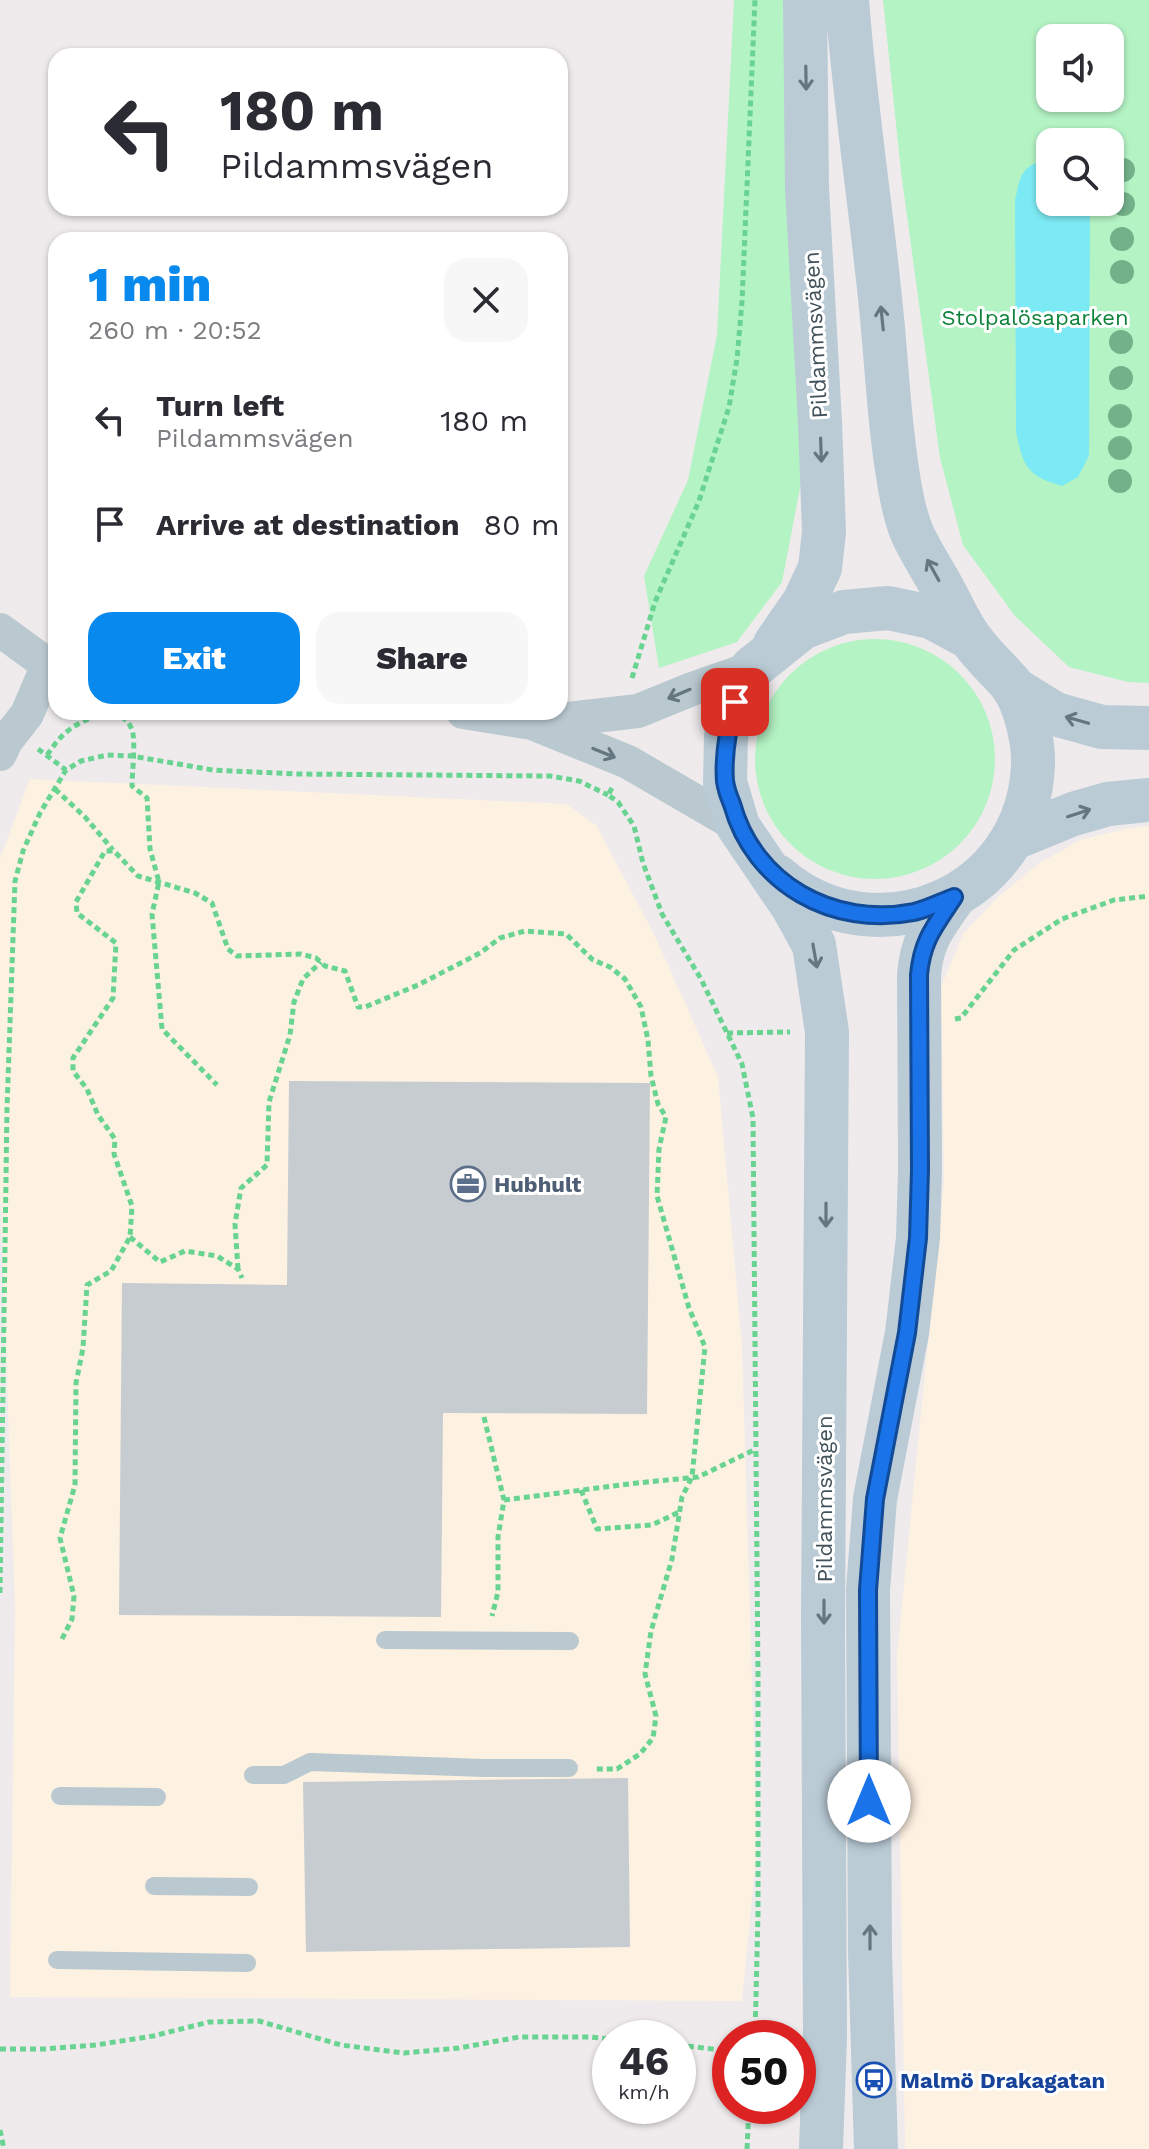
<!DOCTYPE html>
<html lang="en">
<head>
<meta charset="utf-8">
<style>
  :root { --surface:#fff; --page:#f7f7f7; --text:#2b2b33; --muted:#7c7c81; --accent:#0789ed }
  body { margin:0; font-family:"Work Sans",sans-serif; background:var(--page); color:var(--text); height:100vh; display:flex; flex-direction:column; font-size:30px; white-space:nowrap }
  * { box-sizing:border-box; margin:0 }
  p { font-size:26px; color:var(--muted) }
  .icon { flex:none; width:44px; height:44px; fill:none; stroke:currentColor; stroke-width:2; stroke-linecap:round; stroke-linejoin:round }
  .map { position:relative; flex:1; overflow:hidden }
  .drawer { position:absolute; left:48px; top:232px; width:520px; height:488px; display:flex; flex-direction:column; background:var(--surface); border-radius:24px; box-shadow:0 2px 6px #0004 }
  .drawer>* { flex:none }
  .hud { position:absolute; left:48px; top:48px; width:520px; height:168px; border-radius:24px; box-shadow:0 2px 6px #0004; background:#fff; color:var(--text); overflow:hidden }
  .tools { position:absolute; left:1036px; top:24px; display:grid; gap:16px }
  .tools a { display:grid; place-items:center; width:88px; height:88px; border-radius:16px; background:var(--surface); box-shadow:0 2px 6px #0004; font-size:40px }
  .speed { position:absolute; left:592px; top:2020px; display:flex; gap:16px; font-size:40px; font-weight:700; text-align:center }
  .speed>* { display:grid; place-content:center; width:104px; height:104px; border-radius:50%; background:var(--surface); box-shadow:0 2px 6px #0004; line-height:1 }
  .speed small { font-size:20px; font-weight:400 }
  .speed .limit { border:12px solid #d22; background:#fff; color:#111 }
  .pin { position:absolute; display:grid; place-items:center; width:68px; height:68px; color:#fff; margin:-34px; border-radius:16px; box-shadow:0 4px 12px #0006 }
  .me { position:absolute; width:88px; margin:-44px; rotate:0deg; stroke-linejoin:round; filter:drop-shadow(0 0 6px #0008) }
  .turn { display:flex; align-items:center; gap:28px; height:168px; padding:0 40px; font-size:36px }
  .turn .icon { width:104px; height:104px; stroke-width:2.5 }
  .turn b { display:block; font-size:56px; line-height:68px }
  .round { display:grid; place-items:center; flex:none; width:84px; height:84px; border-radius:24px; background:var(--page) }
  .summary { display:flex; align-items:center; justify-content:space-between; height:136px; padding:0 40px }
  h1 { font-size:48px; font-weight:800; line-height:60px; color:var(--accent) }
  .primary-button { display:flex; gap:16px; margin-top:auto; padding:16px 40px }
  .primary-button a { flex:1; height:92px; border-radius:24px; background:var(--accent); color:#fff; font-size:32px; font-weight:800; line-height:92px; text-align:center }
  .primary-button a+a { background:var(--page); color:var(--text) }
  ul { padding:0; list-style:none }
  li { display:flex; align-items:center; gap:24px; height:104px; padding:0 40px }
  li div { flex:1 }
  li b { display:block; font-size:30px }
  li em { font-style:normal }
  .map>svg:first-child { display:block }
  .commercial { fill:#fdf1e1 }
  .green { fill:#b4f3c4; fill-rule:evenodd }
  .water { fill:#7ceaf4 }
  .building { fill:#c7ccd1 }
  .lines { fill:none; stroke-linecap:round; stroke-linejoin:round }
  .path { stroke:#69d491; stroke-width:5; stroke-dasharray:6 4; stroke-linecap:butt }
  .lane { stroke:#bac9d0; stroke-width:18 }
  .street { stroke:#bac9d0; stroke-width:34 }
  .secondary { stroke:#bacbd6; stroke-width:44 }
  .tree { fill:#73b18a }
  .oneway { stroke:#667680 }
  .oneway2 { stroke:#66767e }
  .route-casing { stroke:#114b97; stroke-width:20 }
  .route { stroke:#1a73e8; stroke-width:14 }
  .labels { text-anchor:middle; stroke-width:6; stroke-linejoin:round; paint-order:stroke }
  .park-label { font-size:22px; fill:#0d8239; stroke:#fff }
  .street-label { font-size:22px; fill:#42525b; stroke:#fff }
  .service-label { font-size:22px; font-weight:bold; fill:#4e5e75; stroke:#fff; text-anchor:start }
  .transit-label { font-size:22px; font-weight:bold; fill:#164399; stroke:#fff; text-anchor:start }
</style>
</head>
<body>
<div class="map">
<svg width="1149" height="2149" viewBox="0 0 1149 2149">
  <rect width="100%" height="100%" fill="#efebec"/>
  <path class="commercial" d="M30 779 566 804 596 825 655 936 718 1077 742 1346 757 1848 742 2001 10 1997 15 1607 0 1191V858Z
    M1149 826V2149H905L897 1655 944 1182 941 987 963 934 997 898 1038 864 1080 840 1125 829Z"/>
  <path class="green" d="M734 0H790L801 483 782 582 737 642 659 668 644 576 688 480 717 335Z
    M883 0H1149V683L1128 682 1069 667 1015 616 963 545 940 458 901 172ZM1050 38H1110V98H1050ZM1050 142H1110V202H1050Z
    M755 759a120 120 0 1 1 240 0a120 120 0 1 1-240 0Z"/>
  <path class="water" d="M1050 159V202H1090L1089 456 1078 477 1062 486C1027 476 1023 466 1016 432L1015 200C1021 174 1021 165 1050 159Z"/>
  <path class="building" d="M289 1081 650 1083 647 1414 443 1413 441 1617 119 1615 122 1283 287 1285Z
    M628 1778 630 1947 306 1952 303 1782Z"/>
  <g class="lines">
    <path class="path" d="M632 678 655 602 699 501 729 407 737 359 742 302 755 0
      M38 749 66 770
      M47 755C52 748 57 741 63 735 79 720 121 699 132 730 136 740 132 774 132 786L147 798 150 849 159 882 152 914 162 1029 217 1085
      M612 788 608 795 618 802 634 826 643 863 662 914 701 979 742 1064 753 1118 758 1675V1914L755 2038
      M55 789 85 817 113 850
      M955 1019 961 1018 1014 950 1062 919 1114 900 1149 896
      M727 1033 790 1032
      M130 1237 160 1262 185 1251 217 1256 238 1269 242 1278
      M238 1269 235 1224 241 1188 267 1165 269 1102 290 1035 294 1002 303 979 321 962
      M484 1417 504 1500 498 1537V1592L492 1616
      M581 1490 597 1529 652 1525 679 1512
      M504 1500 637 1483 698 1477 756 1449
      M0 1593 7 1108 15 881 23 851 40 813 66 770 81 761 107 755 132 756 213 770 296 774 550 776 579 781 608 795
      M62 1639 72 1619 74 1596 60 1538 75 1485 76 1383 83 1348 87 1285 111 1271 130 1237 132 1206 114 1154 115 1139 98 1115 87 1089 73 1071V1058L113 998 116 943 77 913 76 902 105 851H114L138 876 195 893 212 903 228 949 237 956 301 954 316 958 325 966 345 971 358 1007H365L418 985 480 953 500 938 525 931 566 934 593 960 610 967 625 979 641 1007 648 1040 651 1076 658 1104 666 1117 659 1149 657 1196 689 1308 705 1347 692 1477 682 1497 672 1559 651 1631 645 1674 656 1716 653 1738 640 1754 617 1769H594
      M678 2045 730 2051
      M0 2049H44L96 2045 153 2036 209 2022 259 2021 341 2045 404 2053 459 2048 519 2037H590L610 2039
      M0 2130 4 2149
      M747 2149 749 2106"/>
    <path class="lane" d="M385 1640 570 1641
      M253 1775H284L310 1762 485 1768H569
      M60 1796 157 1797
      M154 1886 249 1887
      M57 1960 247 1963"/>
    <path class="street" d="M0 630 48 665 56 668
      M463 712 532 723 628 762 738 826
      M533 723 638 711 692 689 752 668
      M0 754 6 741 27 714 48 665"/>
    <path class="secondary" d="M775 644 804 602 820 568 824 532 820 422 807 188 805 0
      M1013 688 1055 714 1102 727 1149 728
      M1012 839 1073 814 1108 804 1149 800
      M777 876C876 962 1028 897 1033 765 1034 742 1025 703 1011 684 998 669 982 655 971 639 960 625 953 607 944 591 934 572 921 553 912 533 904 514 900 490 897 469 889 419 887 369 882 318 872 212 855 107 847 0
      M821 2149 825 2037 823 1617 827 1032 814 945 793 907 738 826 725 782 726 736 735 702 752 668 802 628 844 612 888 608 931 617 970 638
      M876 2149 870 1952 868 1590 875 1499 907 1333 918 1238 920 1170 919 975C922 939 934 926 954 897"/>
  </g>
  <g class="tree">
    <circle cx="1123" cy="170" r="12"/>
    <circle cx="1123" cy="204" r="12"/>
    <circle cx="1122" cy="239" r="12"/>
    <circle cx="1122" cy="272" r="12"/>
    <circle cx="1121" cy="342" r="12"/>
    <circle cx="1121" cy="378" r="12"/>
    <circle cx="1120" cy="416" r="12"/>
    <circle cx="1120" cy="448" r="12"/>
    <circle cx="1120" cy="481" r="12"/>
  </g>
  <defs><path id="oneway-shaft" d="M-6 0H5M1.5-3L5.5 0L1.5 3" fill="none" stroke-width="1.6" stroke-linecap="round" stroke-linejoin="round" transform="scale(2)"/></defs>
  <g class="oneway">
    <use href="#oneway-shaft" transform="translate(806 78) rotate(89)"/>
    <use href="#oneway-shaft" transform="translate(882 318) rotate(-96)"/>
    <use href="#oneway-shaft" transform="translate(821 450) rotate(88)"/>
    <use href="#oneway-shaft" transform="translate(933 570) rotate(-119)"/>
    <use href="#oneway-shaft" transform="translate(1077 720) rotate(-164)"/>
    <use href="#oneway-shaft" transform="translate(1079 813) rotate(-18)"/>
    <use href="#oneway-shaft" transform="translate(815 956) rotate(80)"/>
    <use href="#oneway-shaft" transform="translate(826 1215) rotate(90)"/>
    <use href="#oneway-shaft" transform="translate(824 1612) rotate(90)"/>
    <use href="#oneway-shaft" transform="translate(870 1937) rotate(-90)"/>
  </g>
  <g class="oneway2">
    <use href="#oneway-shaft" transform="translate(679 694) rotate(157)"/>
    <use href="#oneway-shaft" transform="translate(604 753) rotate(22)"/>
  </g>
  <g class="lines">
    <g class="route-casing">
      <path id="route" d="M735 702C728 728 723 754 725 781 726 788 729 797 732 804 754 884 833 928 914 912 927 909 941 902 954 897 935 926 922 940 919 975L920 1170 918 1238 907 1333 875 1499 868 1590 869 1801"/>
    </g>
    <use href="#route" class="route"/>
  </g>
  <defs>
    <g id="office-ring" transform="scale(1.8)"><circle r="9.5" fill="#fff" stroke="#5c6f8a" stroke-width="1.5"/><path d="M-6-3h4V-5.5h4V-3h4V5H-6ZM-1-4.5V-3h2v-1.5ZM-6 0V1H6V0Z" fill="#5c6f8a"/></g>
    <g id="bus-ring" transform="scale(1.8)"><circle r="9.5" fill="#fff" stroke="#1a4fb4" stroke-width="1.5"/><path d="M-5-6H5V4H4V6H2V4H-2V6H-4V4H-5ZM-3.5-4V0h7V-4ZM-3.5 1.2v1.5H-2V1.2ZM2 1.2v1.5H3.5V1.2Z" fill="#1a4fb4"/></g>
  </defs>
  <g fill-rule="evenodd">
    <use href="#office-ring" x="468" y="1184"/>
    <use href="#bus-ring" x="874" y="2080"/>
  </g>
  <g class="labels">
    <g class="park-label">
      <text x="1035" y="325">Stolpalösaparken</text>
    </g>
    <g class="street-label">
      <text transform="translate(815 335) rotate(-93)" y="8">Pildammsvägen</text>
      <text transform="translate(824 1499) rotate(-90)" y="8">Pildammsvägen</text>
    </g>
    <g class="service-label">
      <text x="494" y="1192">Hubhult</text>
    </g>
    <g class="transit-label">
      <text x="900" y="2088">Malmö Drakagatan</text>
    </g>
  </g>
</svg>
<div class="tools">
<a><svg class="icon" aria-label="sound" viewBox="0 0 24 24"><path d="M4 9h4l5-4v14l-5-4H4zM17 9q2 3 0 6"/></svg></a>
<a><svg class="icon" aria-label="search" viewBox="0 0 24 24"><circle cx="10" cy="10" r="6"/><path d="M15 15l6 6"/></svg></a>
</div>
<div class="speed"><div>46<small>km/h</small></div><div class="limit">50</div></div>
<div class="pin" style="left:735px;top:702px;background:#d93025"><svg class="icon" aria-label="arrive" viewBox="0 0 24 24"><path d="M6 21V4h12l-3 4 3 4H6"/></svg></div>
<svg class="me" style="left:869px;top:1801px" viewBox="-20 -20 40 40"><circle r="19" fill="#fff"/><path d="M0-13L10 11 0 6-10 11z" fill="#1a73e8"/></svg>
<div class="hud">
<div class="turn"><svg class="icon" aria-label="left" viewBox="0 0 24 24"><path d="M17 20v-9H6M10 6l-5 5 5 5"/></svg><div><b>180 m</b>Pildammsvägen</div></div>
</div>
<section class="drawer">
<div class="summary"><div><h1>1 min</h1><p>260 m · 20:52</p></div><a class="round"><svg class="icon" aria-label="close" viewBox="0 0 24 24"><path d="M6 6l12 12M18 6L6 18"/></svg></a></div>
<ul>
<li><svg class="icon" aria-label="left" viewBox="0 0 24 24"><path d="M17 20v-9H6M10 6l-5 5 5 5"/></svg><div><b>Turn left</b><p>Pildammsvägen</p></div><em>180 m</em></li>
<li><svg class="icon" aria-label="arrive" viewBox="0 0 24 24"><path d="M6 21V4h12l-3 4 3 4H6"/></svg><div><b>Arrive at destination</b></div><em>80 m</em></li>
</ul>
<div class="primary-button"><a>Exit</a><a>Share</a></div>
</section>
</div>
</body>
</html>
